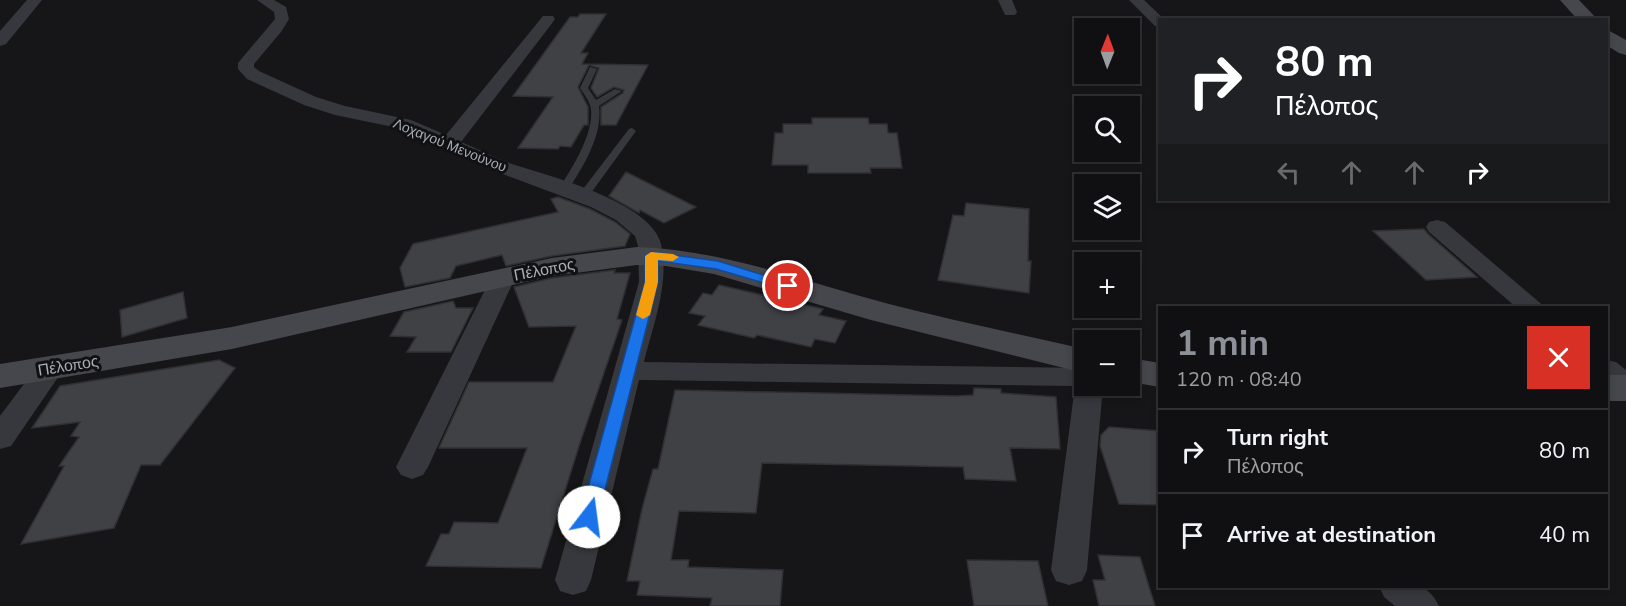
<!DOCTYPE html>
<html lang="en">
<head>
<meta charset="utf-8">
<style>
  :root { --surface:#101012; --page:#1e1e20; --text:#f1f3f6; --muted:#9c9d9f; --line:#303032; --accent:#8c9099 }
  body { margin:0; font-family:"Nunito Sans",sans-serif; background:var(--page); color:var(--text); height:100vh; display:flex; flex-direction:column; font-size:22px; white-space:nowrap }
  * { box-sizing:border-box; margin:0 }
  p { font-size:20px; color:var(--muted) }
  .icon { flex:none; width:33px; height:33px; fill:none; stroke:currentColor; stroke-width:2; stroke-linecap:round; stroke-linejoin:round }
  .map { position:relative; flex:1; overflow:hidden }
  .drawer { position:absolute; left:1158px; top:306px; width:450px; height:282px; display:flex; flex-direction:column; background:var(--surface); border-radius:0px; box-shadow:0 3px 9px #0003,0 0 0 2px var(--line) }
  .drawer>* { flex:none }
  .top-card { position:absolute; left:1158px; top:18px; width:450px; height:183px; border-radius:0px; box-shadow:0 3px 9px #0003,0 0 0 2px var(--line); background:#202124; color:#fff; overflow:hidden }
  .needle { width:39px; rotate:1deg }
  .controls { position:absolute; left:1074px; top:18px; display:grid; gap:12px }
  .controls a { display:grid; place-items:center; width:66px; height:66px; border-radius:0px; background:var(--surface); box-shadow:0 3px 9px #0003,0 0 0 2px var(--line); font-size:30px }
  .pin { position:absolute; display:grid; place-items:center; width:51px; height:51px; color:#fff; margin:-26px; border:3px solid #fff; border-radius:50%; box-shadow:0 2px 6px #0007 }
  .me { position:absolute; width:66px; margin:-33px; rotate:15deg; stroke-linejoin:round; filter:drop-shadow(0 0 4px #0008) }
  .turn { display:flex; align-items:center; gap:21px; height:126px; padding:0 18px; font-size:27px }
  .turn .icon { width:78px; height:78px; stroke-width:2.5 }
  .turn b { display:block; font-size:42px; line-height:51px }
  .lanes { display:flex; align-items:center; height:57px; padding:0 18px; background:#0003; justify-content:center; gap:30px; direction:ltr }
  .lanes .off { opacity:.35 }
  .round { display:grid; place-items:center; flex:none; width:63px; height:63px; border-radius:0px; background:var(--page) }
  .headline { display:flex; align-items:center; justify-content:space-between; height:102px; padding:0 18px }
  h1 { font-size:36px; font-weight:700; line-height:45px; color:var(--accent) }
  ul { padding:0; list-style:none }
  li { display:flex; align-items:center; gap:18px; height:84px; padding:0 18px; border-top:2px solid var(--line) }
  li div { flex:1 }
  li b { display:block; font-size:22px }
  li em { font-style:normal }
  .map>svg:first-child { display:block }
  .building { fill:#404145; stroke:#303034; stroke-width:1.5 }
  .lines { fill:none; stroke-linecap:round; stroke-linejoin:round }
  .lane { fill:#37383d; fill-rule:evenodd }
  .street { fill:#37383d; fill-rule:evenodd }
  .secondary { fill:#45474d; fill-rule:evenodd }
  .route { fill:#1a73e8; stroke:#114b97; stroke-width:1.5 }
  .slow { fill:#f59e0b }
  .labels { text-anchor:middle; stroke-width:6; stroke-linejoin:round; paint-order:stroke }
  .far-street-label { font-size:14px; fill:#a8adb8; stroke:#111113 }
  .street-label { font-size:16px; fill:#a8adb8; stroke:#111113 }
</style>
</head>
<body>
<div class="map">
<svg width="1626" height="606" viewBox="0 0 1626 606">
  <rect width="100%" height="100%" fill="#161618"/>
  <path class="building" d="M580 14H606L581 53H588L582 64 648 65 616 125H601V107L623 93 624 90 614 87 597 97 591 88 599 68 589 65 578 87 588 107V125H584L571 147 560 146 558 149 518 148 553 97 513 96 570 17H578Z
    M812 118H868L869 124H887L888 133H897L902 168H870L871 173H808V165H772L775 133H783V124H812Z
    M626 172 696 207 664 223 640 210 639 213 609 196Z
    M558 197 590 209 615 222 630 234 625 246 552 256 506 266 502 255 456 266 450 278 405 287 400 268 413 244 558 212 551 199Z
    M966 203 1029 209 1028 261H1031L1029 293 938 280 953 215 964 216Z
    M1424 229 1428 234 1477 277 1426 280 1373 231Z
    M615 270 614 273H630L617 319 622 320 579 446 541 568 426 566 441 534H449L454 522 498 523 527 448H439L469 382H553L576 326 529 327 514 287 552 278Z
    M719 285 823 309 819 315 846 321 835 343 815 339 811 347 757 335 754 338 698 325 705 316 689 313 703 293 712 295Z
    M183 292 187 318 122 337 120 310Z
    M453 301 456 308H473L451 352H407L416 337 390 336 404 312Z
    M219 360 235 368 160 465H141L114 528 21 544 64 466H59L79 437 71 436 80 422 32 428 60 386Z
    M974 388 1001 389V393L1056 397 1060 449 1010 448 1016 481 965 479 963 467 762 463 756 513 679 511 671 560H689L688 567 783 570 780 606H710L712 598 637 595 640 581H627L642 509 653 469H658L675 390 956 396 973 395Z
    M1109 427 1160 431V505L1119 504 1100 446 1101 435Z
    M1098 555 1140 557 1155 606H1099L1093 580H1105Z
    M967 560 1038 561 1048 606H974Z"/>
  <g class="lines">
    <path class="lane" d="M590 67 597 69 588 88 596 100 615 89 622 91 599 106C603 135 583 167 568 190L564 191 559 188C572 169 594 133 591 109 590 101 584 95 580 88Z
      M632 128 636 131 588 197H580V193L629 129Z"/>
    <path class="street" d="M27 0H42L6 44 0 46V31Z
      M257 0H274L286 7 289 19 281 32 254 64V67L259 71 316 97 345 106 411 120 446 135 543 16H553L555 19 553 22 461 142C478 149 495 158 512 164 550 176 651 202 661 244 670 283 653 325 644 362L1084 368V386H1103L1087 570 1082 581 1069 585 1056 581 1051 570 1075 386 639 380 591 580 586 591 573 595 560 591 555 580 639 282 638 246 635 236 616 220 591 207 495 171 398 128 335 115 304 105 247 79 238 69V63L275 19 274 12Z
      M998 0H1012L1017 12 1015 15H1005Z
      M1129 0H1144L1165 20H1160V27L1155 26Z
      M1437 220 1445 222 1546 308H1517L1429 232 1426 227 1429 222Z
      M503 271 512 273 515 278 428 467 423 475 412 479 401 475 396 467 491 278 494 273Z
      M51 358 61 361 65 367 11 446 0 449V416L41 361Z
      M1606 360 1616 362 1626 370V395L1616 392 1606 384Z
      M1379 586C1406 586 1426 578 1439 606H1395L1384 597Z"/>
    <path class="secondary" d="M1560 0H1579L1598 20H1578Z
      M1606 29 1626 40V55L1619 53 1606 45Z
      M637 247C724 250 806 282 889 304 954 321 1020 334 1084 349V373L871 320 714 274 666 266 637 265 552 276 232 349 0 388V364L232 327 552 258Z
      M1130 358 1160 363V387L1130 382Z
      M1606 375H1626V401H1606Z"/>
  </g>
  <path class="route" d="M651 252 718 261 792 284 794 286 788 290 716 269 658 261V282L598 517 596 522 589 524 583 522 580 517 645 282V256Z"/>
  <path class="slow" d="M651 252 673 254 679 257 673 261 658 260V282L650 315 643 319 636 315 645 282V256Z"/>
  <g class="labels">
    <g class="far-street-label">
      <text transform="translate(450 145) rotate(22)" y="5">Λοχαγού Μενούνου</text>
    </g>
    <g class="street-label">
      <text transform="translate(544 269) rotate(-11)" y="6">Πέλοπος</text>
      <text transform="translate(68 365) rotate(-9)" y="6">Πέλοπος</text>
    </g>
  </g>
</svg>
<div class="controls">
<a><svg class="needle" viewBox="-14 -14 28 28"><path d="M0-13l5 13h-10z" fill="#e53935"/><path d="M0 13l5-13h-10z" fill="#9c9d9f"/></svg></a>
<a><svg class="icon" aria-label="search" viewBox="0 0 24 24"><circle cx="10" cy="10" r="6"/><path d="M15 15l6 6"/></svg></a>
<a><svg class="icon" aria-label="layers" viewBox="0 0 24 24"><path d="M12 4l9 5-9 5-9-5zM3 14l9 5 9-5"/></svg></a>
<a>+</a>
<a>−</a>
</div>
<div class="pin" style="left:788px;top:286px;background:#d93025"><svg class="icon" aria-label="arrive" viewBox="0 0 24 24"><path d="M6 21V4h12l-3 4 3 4H6"/></svg></div>
<svg class="me" style="left:589px;top:517px" viewBox="-20 -20 40 40"><circle r="19" fill="#fff"/><path d="M0-13L10 11 0 6-10 11z" fill="#1a73e8"/></svg>
<div class="top-card">
<div class="turn"><svg class="icon" aria-label="right" viewBox="0 0 24 24"><path d="M7 20v-9h11M14 6l5 5-5 5"/></svg><div><b>80 m</b>Πέλοπος</div></div>
<div class="lanes"><svg class="icon off" aria-label="left" viewBox="0 0 24 24"><path d="M17 20v-9H6M10 6l-5 5 5 5"/></svg><svg class="icon off" aria-label="ahead" viewBox="0 0 24 24"><path d="M12 20V5M6 11l6-6 6 6"/></svg><svg class="icon off" aria-label="ahead" viewBox="0 0 24 24"><path d="M12 20V5M6 11l6-6 6 6"/></svg><svg class="icon" aria-label="right" viewBox="0 0 24 24"><path d="M7 20v-9h11M14 6l5 5-5 5"/></svg></div>
</div>
<section class="drawer">
<div class="headline"><div><h1>1 min</h1><p>120 m · 08:40</p></div><a class="round" style="background:#d93025;color:#fff"><svg class="icon" aria-label="close" viewBox="0 0 24 24"><path d="M6 6l12 12M18 6L6 18"/></svg></a></div>
<ul>
<li><svg class="icon" aria-label="right" viewBox="0 0 24 24"><path d="M7 20v-9h11M14 6l5 5-5 5"/></svg><div><b>Turn right</b><p>Πέλοπος</p></div><em>80 m</em></li>
<li><svg class="icon" aria-label="arrive" viewBox="0 0 24 24"><path d="M6 21V4h12l-3 4 3 4H6"/></svg><div><b>Arrive at destination</b></div><em>40 m</em></li>
</ul>
</section>
</div>
</body>
</html>
